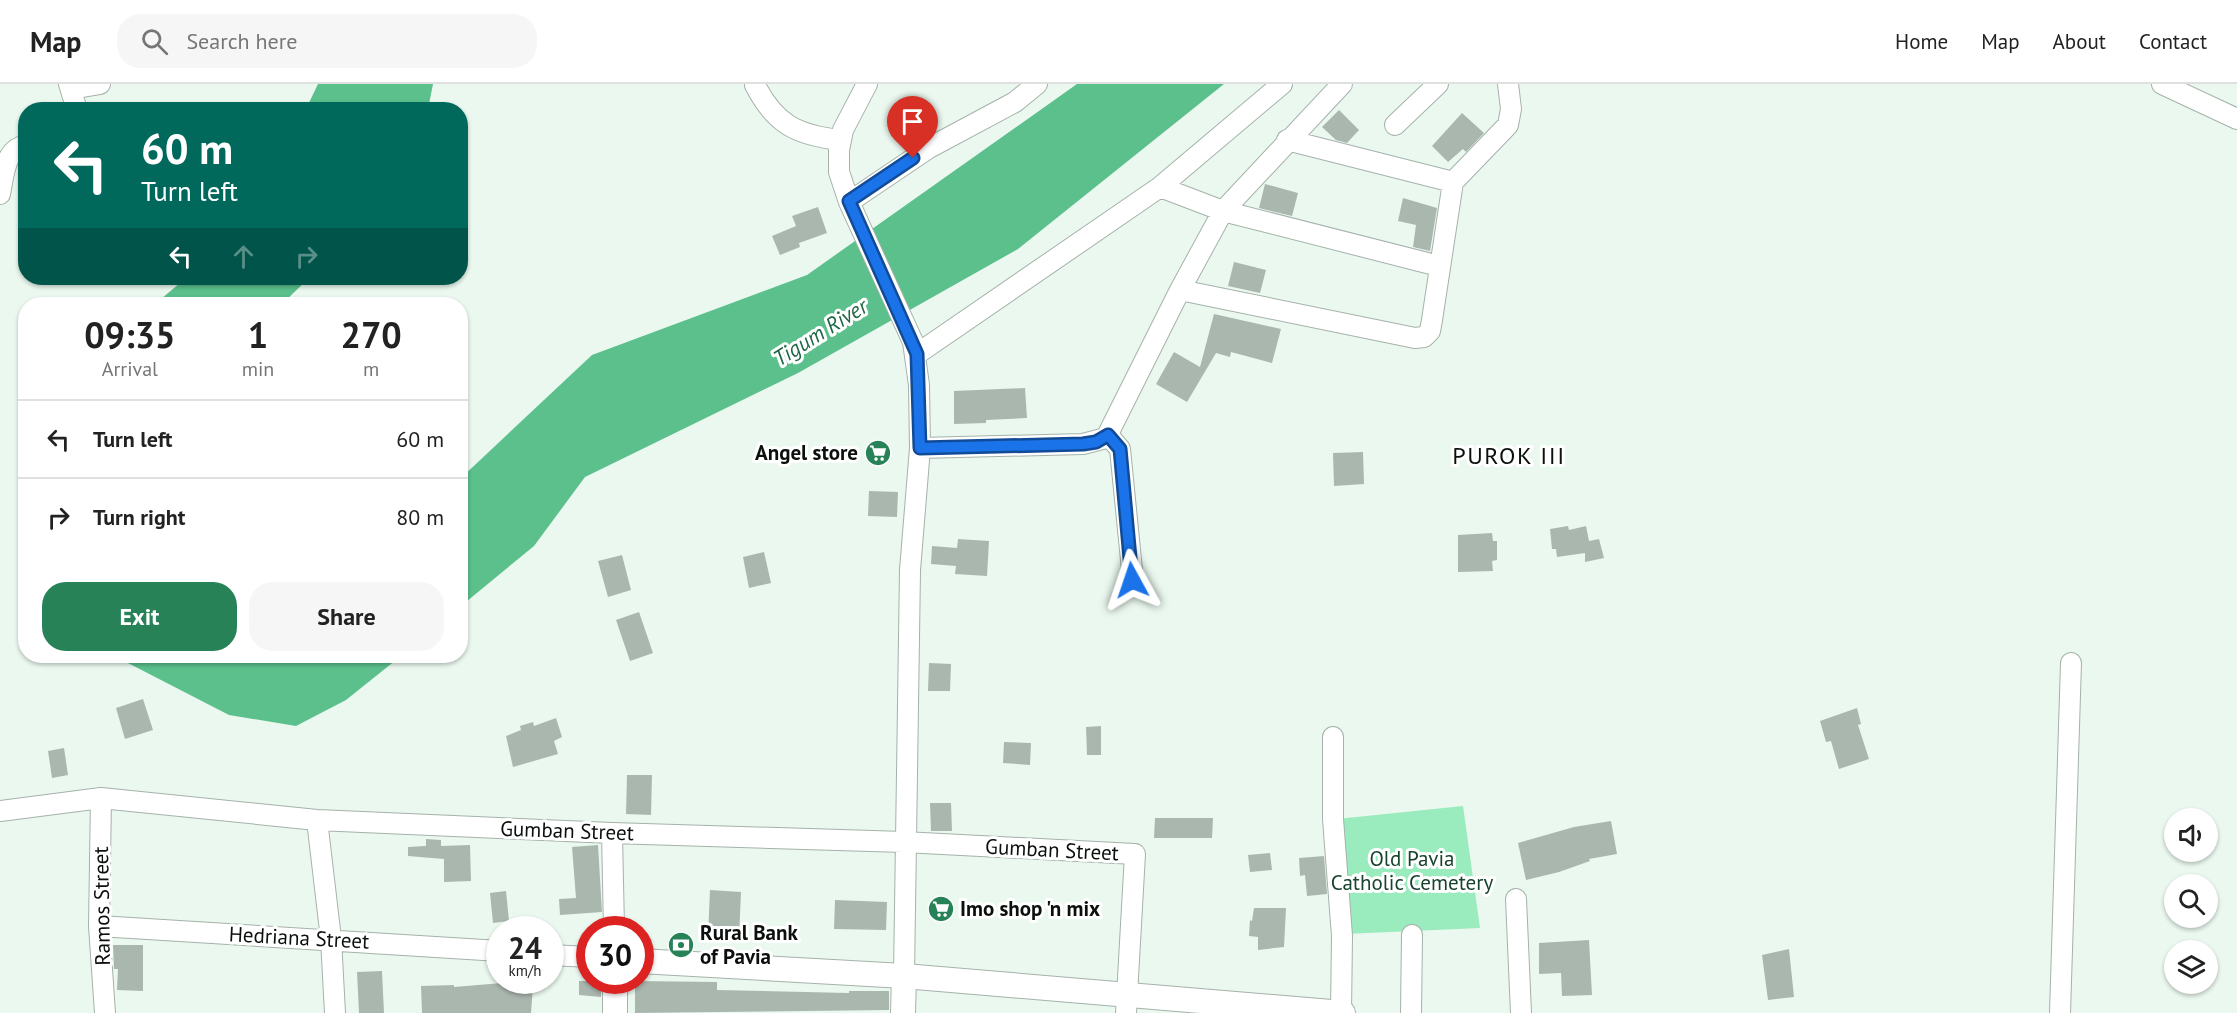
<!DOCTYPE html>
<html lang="en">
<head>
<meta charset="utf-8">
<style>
  :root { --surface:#fff; --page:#f6f6f6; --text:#222; --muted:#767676; --line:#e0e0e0; --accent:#288258 }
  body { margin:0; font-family:"PT Sans",sans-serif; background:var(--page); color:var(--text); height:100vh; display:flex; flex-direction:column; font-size:22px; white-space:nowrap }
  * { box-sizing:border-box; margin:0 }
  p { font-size:20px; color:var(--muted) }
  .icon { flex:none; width:33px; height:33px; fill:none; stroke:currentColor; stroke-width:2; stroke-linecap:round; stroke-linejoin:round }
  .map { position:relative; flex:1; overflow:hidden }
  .panel { position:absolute; left:18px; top:213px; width:450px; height:366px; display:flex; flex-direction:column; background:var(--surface); border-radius:24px; box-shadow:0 2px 4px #0004 }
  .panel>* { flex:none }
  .guide { position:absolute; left:18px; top:18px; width:450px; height:183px; border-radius:24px; box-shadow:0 2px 4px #0004; background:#00695c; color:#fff; overflow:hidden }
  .buttons { position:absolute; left:2164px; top:724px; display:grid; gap:12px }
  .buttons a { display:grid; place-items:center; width:54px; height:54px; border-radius:50%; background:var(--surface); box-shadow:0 2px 4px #0004; font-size:30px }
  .speed { position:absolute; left:486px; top:832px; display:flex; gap:12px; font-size:30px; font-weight:700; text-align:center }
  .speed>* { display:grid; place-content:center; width:78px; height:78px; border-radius:50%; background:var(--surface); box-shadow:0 2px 4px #0004; line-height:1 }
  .speed small { font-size:15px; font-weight:400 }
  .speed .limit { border:9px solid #d22; background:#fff; color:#111 }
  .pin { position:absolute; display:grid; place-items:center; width:51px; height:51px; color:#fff; margin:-62px -26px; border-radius:50% 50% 50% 0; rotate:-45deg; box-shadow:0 0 6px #0007 }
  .pin .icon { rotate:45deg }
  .me { position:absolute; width:66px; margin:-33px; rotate:355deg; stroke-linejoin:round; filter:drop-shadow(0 0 4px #0008) }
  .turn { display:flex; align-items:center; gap:21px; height:126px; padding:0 24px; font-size:27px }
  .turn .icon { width:78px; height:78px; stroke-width:2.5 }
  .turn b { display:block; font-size:42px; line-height:51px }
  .lanes { display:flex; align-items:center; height:57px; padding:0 24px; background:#0003; justify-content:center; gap:30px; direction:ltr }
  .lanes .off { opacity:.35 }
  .eta { display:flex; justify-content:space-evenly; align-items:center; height:102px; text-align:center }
  .eta b { font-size:36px; font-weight:800; line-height:42px }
  .cta { display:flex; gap:12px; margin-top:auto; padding:12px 24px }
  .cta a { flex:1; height:69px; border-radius:24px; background:var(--accent); color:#fff; font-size:24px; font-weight:800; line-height:69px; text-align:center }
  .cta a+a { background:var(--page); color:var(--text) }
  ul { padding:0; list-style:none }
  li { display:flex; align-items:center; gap:18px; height:78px; padding:0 24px; border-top:2px solid var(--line) }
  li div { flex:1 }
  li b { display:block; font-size:22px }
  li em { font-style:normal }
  header { display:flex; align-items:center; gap:36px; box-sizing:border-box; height:84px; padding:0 30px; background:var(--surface); border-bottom:2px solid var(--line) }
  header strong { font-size:28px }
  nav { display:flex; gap:33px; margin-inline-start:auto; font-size:21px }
  .search { width:420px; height:54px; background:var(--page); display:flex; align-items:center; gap:15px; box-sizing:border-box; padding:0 21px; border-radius:24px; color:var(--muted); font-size:22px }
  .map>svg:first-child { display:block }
  .green { fill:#9aebbd }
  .water { fill:#5bc08c }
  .building { fill:#aab7af }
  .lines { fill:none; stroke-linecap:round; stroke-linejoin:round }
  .minor-casing { stroke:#a5b2aa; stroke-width:22 }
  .major-casing { stroke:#a5b2aa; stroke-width:26 }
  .minor { stroke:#fff; stroke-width:20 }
  .major { stroke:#fff; stroke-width:24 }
  .route-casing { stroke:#114b97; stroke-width:15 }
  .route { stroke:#1a73e8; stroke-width:10 }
  .labels { text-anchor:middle; stroke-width:6; stroke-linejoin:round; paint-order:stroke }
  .poi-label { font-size:21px; font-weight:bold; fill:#0c100d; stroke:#fff; text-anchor:start }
  .street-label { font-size:21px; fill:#0c100d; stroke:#fff }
  .park-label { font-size:21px; fill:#18432d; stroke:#fff }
  .water-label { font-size:22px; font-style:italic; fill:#1e6744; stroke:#fff }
  .quarter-label { font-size:24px; letter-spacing:1.5px; fill:#0c100d; stroke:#fff }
</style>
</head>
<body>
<header>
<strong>Map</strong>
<div class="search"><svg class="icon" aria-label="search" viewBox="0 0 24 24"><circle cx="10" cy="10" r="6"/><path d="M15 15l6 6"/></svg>Search here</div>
<nav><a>Home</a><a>Map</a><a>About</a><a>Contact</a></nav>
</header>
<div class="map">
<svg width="2237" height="929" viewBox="0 0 2237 929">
  <rect width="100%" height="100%" fill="#eaf8ef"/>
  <path class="green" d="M1463 722 1480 844 1345 850 1337 735Z"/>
  <path class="water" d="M318 0H433L428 25H306Z
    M1077 0H1224L1018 165 798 289 585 393 534 462 461 522V394L592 271 807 191Z
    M186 194H309L282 220H155Z
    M119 572H401L346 616 296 642 229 631 126 578Z"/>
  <path class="building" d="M1339 26 1359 46 1347 59 1336 56 1322 43Z
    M1462 29 1484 49 1466 68 1463 65 1448 78 1432 62Z
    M1265 100 1298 109 1292 132 1259 124Z
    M1403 114 1437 124 1430 167 1413 163 1416 141 1398 137Z
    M818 123 827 149 799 159 800 163 780 171 772 152 796 142 792 132Z
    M1234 178 1266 186 1260 209 1228 202Z
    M1214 230 1281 245 1272 279 1231 268 1230 273 1216 269 1187 318 1156 300 1174 268 1200 283Z
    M1025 304 1027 334 986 336V339L954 340V307Z
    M1363 368 1364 400 1334 402 1333 369Z
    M869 407 898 408 897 433 868 432Z
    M1568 442 1569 446 1586 442 1589 457 1599 455 1604 474 1585 478V469L1557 473 1556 465H1552L1550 445Z
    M1492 449 1493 457H1497V476L1492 477 1493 487 1458 488V451Z
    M958 455 989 457 987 492 955 490 956 482 931 480 932 462 957 464Z
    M764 468 771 499 749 504 743 473Z
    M622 471 631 506 608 513 598 477Z
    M639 528 653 569 630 577 616 536Z
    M929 579 951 580 950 607H928Z
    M143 615 153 646 125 655 116 624Z
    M1857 624 1861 640 1858 641 1869 675 1839 685 1831 657 1826 658 1820 637Z
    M556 634 562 653 554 657 558 670 513 683 506 652 521 646 520 642 533 638 534 642Z
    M1101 642V671H1087L1086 643Z
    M1004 658 1031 659 1030 681 1003 679Z
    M64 664 68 691 52 694 48 667Z
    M627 691H652L651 731 626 730Z
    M930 719H951L952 747H931Z
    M1155 734H1213L1212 754H1154Z
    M1611 737 1617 770 1589 775 1590 777 1559 788 1526 796 1518 759 1574 743Z
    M426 755 441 756V762L470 761 471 797 444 798V775L408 772V763L426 762Z
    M598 761 602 828 560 831 559 815 576 814 572 763Z
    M1270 769 1272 786 1250 788 1248 771Z
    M1324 772 1327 810 1307 812 1305 791 1300 792 1299 774Z
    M710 806 741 808 739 853 708 852Z
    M506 807 509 837 493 839 490 809Z
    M835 816 887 818 886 846 834 845Z
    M1254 824H1286L1284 863 1258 866V853L1249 852 1250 836 1252 837Z
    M1589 856 1592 911 1562 912 1561 889 1539 890V859Z
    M113 861H143V907L117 906 118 885H114Z
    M1789 865 1794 913 1768 916 1762 871Z
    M382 887 384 929H359L357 888Z
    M579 897H601V913L579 911Z
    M635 897 717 898V906L849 909V907H889V926L635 929Z
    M502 899 533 902 531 929H422L421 902 454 901V903Z"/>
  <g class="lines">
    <g class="minor-casing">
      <path id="minor" d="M69 0 77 26
        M867 0 843 46 839 66V88L849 118 913 258 919 301 920 364 910 486 904 892
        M2162 0 2237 35
        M755 1C775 40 796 51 840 56
        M71 5 100 0
        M1395 41 1438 0
        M1287 56 1453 98 1508 41 1511 25 1508 0
        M1160 103 1223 127 1439 182
        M0 110C4 92 4 65 26 61
        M849 118 929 64 1015 18 1037 0
        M1180 206 1415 254 1424 253 1430 247 1432 236 1453 98
        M917 270 1160 103 1282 0
        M1108 351 1120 365 1133 496
        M920 364 1083 360 1106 354 1180 206 1223 127 1342 0
        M1333 653V735L1342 852 1341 929
        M101 714 99 842 105 929
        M0 727 101 714 317 736 612 749 904 758 1135 770 1126 929
        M317 736 331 855 335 929
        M612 749 614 846
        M1516 815 1521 929
        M99 842 500 867
        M550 871 590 873
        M1411 929 1412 851
        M2060 929 2071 579"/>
    </g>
    <g class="major-casing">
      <path id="major" d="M640 877 904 892 1343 929
        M615 897V929
        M903 929 904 892"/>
    </g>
    <use href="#minor" class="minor"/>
    <use href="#major" class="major"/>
  </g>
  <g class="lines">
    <g class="route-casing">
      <path id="route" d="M913 74 849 117 917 270 920 364 1083 360 1096 358 1108 351 1120 365 1132 496"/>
    </g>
    <use href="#route" class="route"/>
  </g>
  <defs>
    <g id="supermarket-disc" transform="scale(1.35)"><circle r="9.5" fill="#288258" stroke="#fff"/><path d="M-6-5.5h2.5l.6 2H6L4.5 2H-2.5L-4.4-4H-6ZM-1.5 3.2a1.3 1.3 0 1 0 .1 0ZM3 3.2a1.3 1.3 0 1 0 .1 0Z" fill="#fff"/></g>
    <g id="bank-disc" transform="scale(1.35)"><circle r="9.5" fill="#288258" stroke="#fff"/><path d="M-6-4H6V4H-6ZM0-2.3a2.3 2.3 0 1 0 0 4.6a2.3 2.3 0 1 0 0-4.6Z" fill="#fff"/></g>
  </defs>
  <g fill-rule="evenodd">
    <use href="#supermarket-disc" x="878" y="369"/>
    <use href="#supermarket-disc" x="941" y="825"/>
    <use href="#bank-disc" x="681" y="861"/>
  </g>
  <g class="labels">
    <g class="poi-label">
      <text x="858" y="376" text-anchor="end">Angel store</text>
      <text x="960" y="832">Imo shop 'n mix</text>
      <text x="700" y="856">Rural Bank<tspan x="700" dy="24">of Pavia</tspan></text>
    </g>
    <g class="street-label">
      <text transform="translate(567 747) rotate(2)" y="7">Gumban Street</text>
      <text transform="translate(1052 766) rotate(3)" y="7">Gumban Street</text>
      <text transform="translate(102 822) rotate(-91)" y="7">Ramos Street</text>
      <text transform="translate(299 854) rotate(3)" y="7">Hedriana Street</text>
    </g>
    <g class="park-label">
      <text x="1412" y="782">Old Pavia<tspan x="1412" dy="24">Catholic Cemetery</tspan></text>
    </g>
    <g class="water-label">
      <text transform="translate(820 248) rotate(-32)" y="8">Tigum River</text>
    </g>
    <g class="quarter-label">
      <text x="1509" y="380">PUROK III</text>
    </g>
  </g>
</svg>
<div class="buttons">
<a><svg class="icon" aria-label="sound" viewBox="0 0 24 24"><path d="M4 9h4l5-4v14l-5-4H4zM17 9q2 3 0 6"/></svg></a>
<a><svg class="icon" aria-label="search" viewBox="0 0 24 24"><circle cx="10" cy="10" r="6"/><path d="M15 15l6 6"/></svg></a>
<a><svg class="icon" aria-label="layers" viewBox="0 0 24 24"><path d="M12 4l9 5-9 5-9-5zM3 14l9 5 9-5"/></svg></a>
</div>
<div class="speed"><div>24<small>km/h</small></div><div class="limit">30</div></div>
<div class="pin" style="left:913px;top:74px;background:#d93025"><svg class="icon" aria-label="arrive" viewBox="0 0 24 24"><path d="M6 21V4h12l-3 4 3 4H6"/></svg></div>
<svg class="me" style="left:1132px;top:496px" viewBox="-20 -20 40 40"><path d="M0-17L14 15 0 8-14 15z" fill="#1a73e8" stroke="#fff" stroke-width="4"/></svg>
<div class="guide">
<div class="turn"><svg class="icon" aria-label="left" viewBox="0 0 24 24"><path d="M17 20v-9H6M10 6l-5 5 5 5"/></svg><div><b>60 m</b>Turn left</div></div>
<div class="lanes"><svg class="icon" aria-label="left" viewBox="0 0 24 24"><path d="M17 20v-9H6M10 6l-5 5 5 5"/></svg><svg class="icon off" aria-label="ahead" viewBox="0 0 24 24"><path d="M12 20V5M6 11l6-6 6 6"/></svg><svg class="icon off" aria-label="right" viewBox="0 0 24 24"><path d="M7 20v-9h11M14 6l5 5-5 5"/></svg></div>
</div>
<section class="panel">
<div class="eta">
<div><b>09:35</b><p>Arrival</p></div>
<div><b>1</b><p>min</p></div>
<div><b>270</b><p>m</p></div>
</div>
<ul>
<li><svg class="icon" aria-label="left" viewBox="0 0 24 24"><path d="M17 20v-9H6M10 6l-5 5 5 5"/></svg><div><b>Turn left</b></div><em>60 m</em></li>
<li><svg class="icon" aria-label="right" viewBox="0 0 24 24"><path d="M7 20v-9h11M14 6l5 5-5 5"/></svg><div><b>Turn right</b></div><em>80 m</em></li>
</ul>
<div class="cta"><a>Exit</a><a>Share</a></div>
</section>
</div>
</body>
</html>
